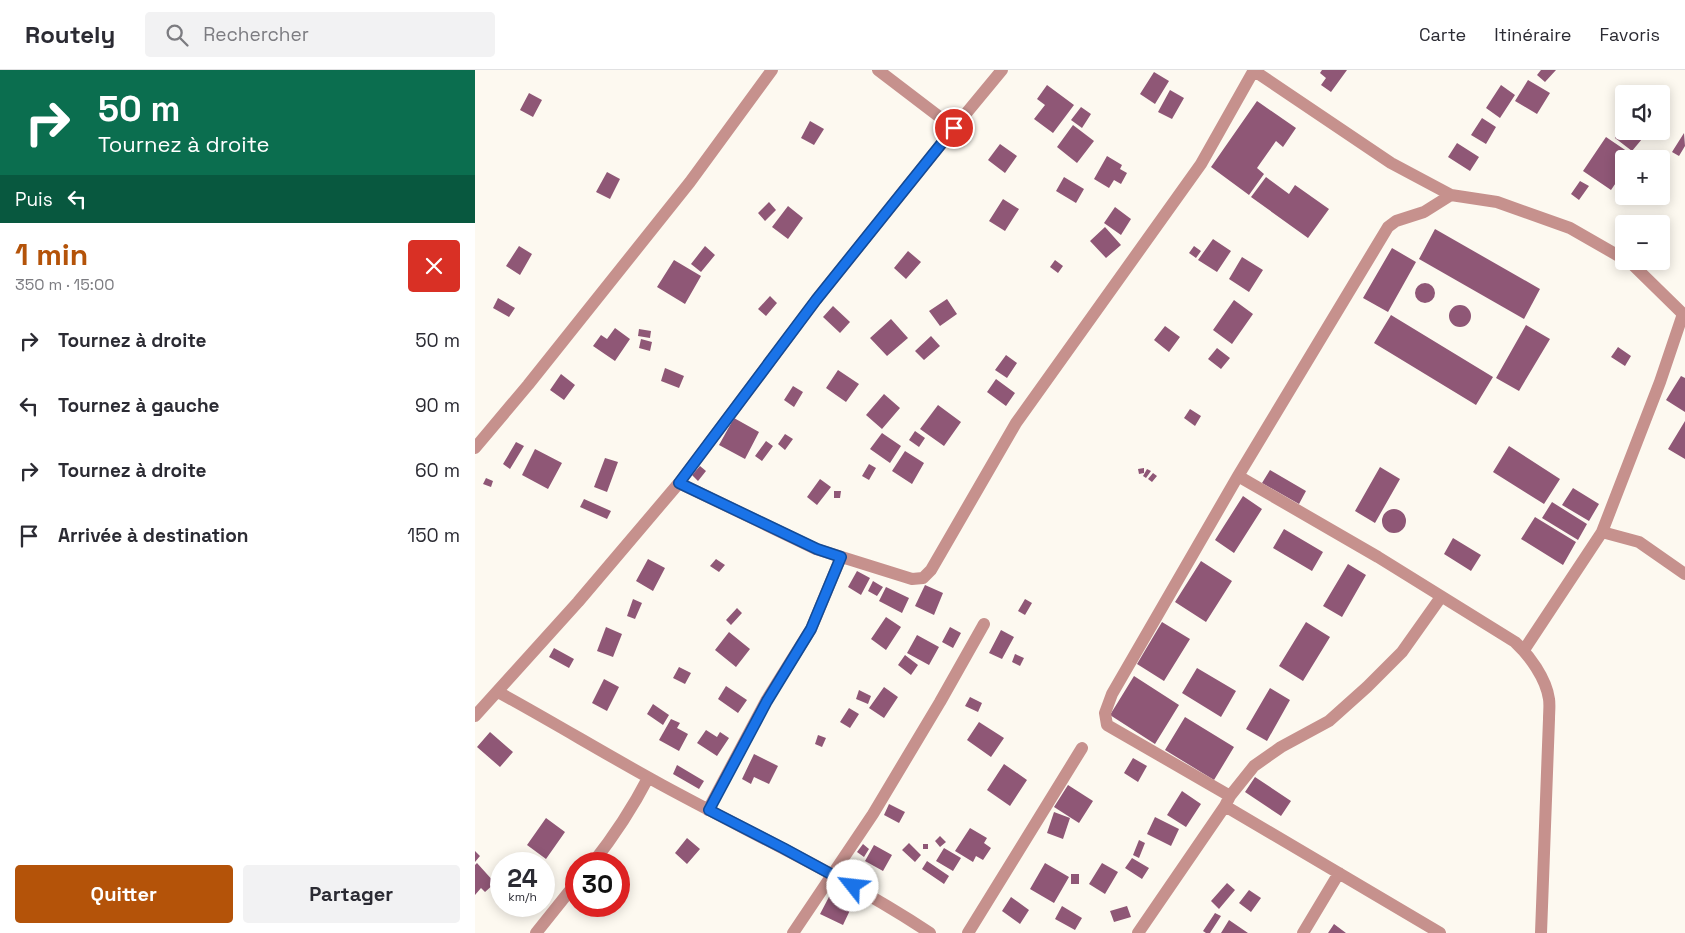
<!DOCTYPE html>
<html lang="fr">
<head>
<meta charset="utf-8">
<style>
  :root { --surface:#fff; --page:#f2f2f3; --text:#2b2b33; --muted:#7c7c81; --line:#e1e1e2; --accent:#b45309 }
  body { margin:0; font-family:"Space Grotesk",sans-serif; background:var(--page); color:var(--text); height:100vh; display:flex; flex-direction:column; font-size:19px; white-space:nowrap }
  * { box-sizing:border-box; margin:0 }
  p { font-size:16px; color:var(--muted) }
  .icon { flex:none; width:28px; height:28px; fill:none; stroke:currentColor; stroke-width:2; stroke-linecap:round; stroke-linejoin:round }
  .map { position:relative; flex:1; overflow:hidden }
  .side { display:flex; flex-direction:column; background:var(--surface); width:475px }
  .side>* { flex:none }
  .banner { background:#0b6e4f; color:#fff; overflow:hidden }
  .controls { position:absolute; left:1140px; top:15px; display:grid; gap:10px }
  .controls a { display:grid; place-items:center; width:55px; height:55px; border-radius:5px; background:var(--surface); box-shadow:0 2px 12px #0003; font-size:25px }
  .speed { position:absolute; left:15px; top:782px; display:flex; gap:10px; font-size:25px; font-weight:700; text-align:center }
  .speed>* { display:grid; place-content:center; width:65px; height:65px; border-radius:50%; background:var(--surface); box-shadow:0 2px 12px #0003; line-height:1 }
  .speed small { font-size:12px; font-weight:400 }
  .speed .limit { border:8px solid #d22; background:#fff; color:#111 }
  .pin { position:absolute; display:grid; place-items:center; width:42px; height:42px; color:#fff; margin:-21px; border:2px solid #fff; border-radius:50%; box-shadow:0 1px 5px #0007 }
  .me { position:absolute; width:55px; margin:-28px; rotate:299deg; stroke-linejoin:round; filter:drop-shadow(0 0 4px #0008) }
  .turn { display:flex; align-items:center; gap:18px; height:105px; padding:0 15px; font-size:22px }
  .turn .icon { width:65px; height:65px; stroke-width:2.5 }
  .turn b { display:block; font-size:35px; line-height:42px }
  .then { display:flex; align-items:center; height:48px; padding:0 15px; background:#0003; gap:10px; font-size:19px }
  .round { display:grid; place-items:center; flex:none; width:52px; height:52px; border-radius:5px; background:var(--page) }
  .summary { display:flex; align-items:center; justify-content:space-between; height:85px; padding:0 15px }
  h1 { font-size:30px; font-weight:700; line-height:38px; color:var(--accent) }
  .action { display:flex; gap:10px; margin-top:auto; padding:10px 15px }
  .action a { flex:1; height:58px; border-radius:5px; background:var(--accent); color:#fff; font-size:20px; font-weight:700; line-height:58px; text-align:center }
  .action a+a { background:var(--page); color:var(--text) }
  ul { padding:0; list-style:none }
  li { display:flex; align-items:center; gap:15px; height:65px; padding:0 15px }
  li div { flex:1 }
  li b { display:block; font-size:19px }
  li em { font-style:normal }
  header { display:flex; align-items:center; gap:30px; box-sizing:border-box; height:70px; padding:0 25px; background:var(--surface); border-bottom:1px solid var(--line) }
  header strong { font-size:24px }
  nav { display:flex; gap:28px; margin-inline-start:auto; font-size:18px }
  .search { width:350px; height:45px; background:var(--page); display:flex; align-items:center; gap:12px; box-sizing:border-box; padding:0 18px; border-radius:5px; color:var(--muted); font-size:19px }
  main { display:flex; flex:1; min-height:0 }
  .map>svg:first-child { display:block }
  .building { fill:#8f5776 }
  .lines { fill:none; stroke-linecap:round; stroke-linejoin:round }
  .minor { stroke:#c6918d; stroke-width:12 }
  .route-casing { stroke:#114b97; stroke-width:12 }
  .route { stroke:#1a73e8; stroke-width:9 }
</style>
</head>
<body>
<header>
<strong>Routely</strong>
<div class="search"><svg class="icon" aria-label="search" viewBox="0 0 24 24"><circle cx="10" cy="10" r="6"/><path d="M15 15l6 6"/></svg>Rechercher</div>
<nav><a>Carte</a><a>Itinéraire</a><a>Favoris</a></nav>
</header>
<main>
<section class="side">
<div class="banner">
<div class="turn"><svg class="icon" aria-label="right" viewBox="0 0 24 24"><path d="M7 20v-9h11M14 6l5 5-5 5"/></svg><div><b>50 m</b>Tournez à droite</div></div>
<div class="then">Puis<svg class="icon" aria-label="left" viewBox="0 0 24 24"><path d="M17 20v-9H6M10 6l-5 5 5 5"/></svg></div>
</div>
<div class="summary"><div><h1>1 min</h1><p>350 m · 15:00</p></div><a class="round" style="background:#d93025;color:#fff"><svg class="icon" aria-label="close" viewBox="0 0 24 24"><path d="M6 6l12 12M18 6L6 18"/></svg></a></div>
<ul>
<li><svg class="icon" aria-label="right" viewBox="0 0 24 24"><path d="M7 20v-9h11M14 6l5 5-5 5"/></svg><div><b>Tournez à droite</b></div><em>50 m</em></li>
<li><svg class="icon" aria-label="left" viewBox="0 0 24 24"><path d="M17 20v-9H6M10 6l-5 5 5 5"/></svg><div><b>Tournez à gauche</b></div><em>90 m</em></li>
<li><svg class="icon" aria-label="right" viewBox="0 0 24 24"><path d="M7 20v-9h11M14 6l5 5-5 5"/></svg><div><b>Tournez à droite</b></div><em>60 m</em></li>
<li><svg class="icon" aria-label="arrive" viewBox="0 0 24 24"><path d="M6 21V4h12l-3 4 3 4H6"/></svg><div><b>Arrivée à destination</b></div><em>150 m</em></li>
</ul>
<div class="action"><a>Quitter</a><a>Partager</a></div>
</section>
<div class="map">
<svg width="1210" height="863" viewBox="0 0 1210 863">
  <rect width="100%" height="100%" fill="#fdf9f0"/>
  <path class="building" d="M847 0H872L856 22 846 15 851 8 845 3Z
    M1066 0H1081L1070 12 1062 5Z
    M679 2 694 11 680 34 665 24Z
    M1053 10 1075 23 1062 44 1040 31Z
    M572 15 599 35 578 63 559 49 570 35 562 29Z
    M1026 15 1040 25 1025 48 1011 38Z
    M695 20 709 28 697 49 683 42Z
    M54 23 67 30 58 47 45 40Z
    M782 31 821 58 808 77 801 71 782 98 789 104 774 125 736 97Z
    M606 37 616 44 607 58 596 50Z
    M1007 48 1021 57 1011 74 996 65Z
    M335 51 349 59 339 75 326 68Z
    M598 55 619 71 602 93 582 77Z
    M1149 56V61H1161L1159 64 1167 69 1157 81 1140 68Z
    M1209 63 1210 76 1204 86 1197 82Z
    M1131 67 1159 86 1157 89H1149V101L1136 120 1108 101Z
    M982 73 1004 87 995 101 973 87Z
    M525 74 542 86 530 103 513 90Z
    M632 86 647 95 645 99 652 103 646 114 639 110 634 118 619 109Z
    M132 102 145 109 135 129 121 122Z
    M589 107 609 119 601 133 581 121Z
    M791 107 814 124 820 115 854 139 833 168 776 127Z
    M1105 111 1114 116 1104 130 1096 124Z
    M528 129 544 139 530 161 514 151Z
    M294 132 301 140 290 151 283 143Z
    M313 136 328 148 313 169 297 157Z
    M640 137 656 149 646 165 629 153Z
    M630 157 646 175 631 188 615 171Z
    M960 159 1065 219 1049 249 944 189Z
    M738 169 756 181 742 202 723 190Z
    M44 176 57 184 45 205 31 196Z
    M230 176 240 185 226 202 216 194Z
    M719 176 726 181 721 188 714 183Z
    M917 178 941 192 913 242 888 228Z
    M433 181 446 192 431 209 419 198Z
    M767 187 788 200 774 222 754 209Z
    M199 190 226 206 210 234 182 217Z
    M580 190 588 196 583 203 575 197Z
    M940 223a10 10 0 1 1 20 0a10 10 0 1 1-20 0Z
    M295 226 302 233 291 246 283 239Z
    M23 228 40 238 34 247 18 238Z
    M472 229 482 244 465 256 454 241Z
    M759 230 778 244 757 274 738 260Z
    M974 246a11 11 0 1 1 22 0a11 11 0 1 1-22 0Z
    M358 236 375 252 365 263 348 247Z
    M916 245 1018 307 1001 335 899 273Z
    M416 249 433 268 412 286 395 268Z
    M1051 255 1075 269 1044 321 1021 308Z
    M690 256 705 267 694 282 679 270Z
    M140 258 155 269 140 291 118 276 126 265 132 269Z
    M164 259 176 261 175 268 163 266Z
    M456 266 465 276 449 290 440 281Z
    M166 269 177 272 175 281 164 278Z
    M1143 277 1156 286 1150 296 1136 287Z
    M742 278 755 288 746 299 733 289Z
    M531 285 542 293 532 308 520 300Z
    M190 298 209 306 204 318 186 311Z
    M363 300 384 314 371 332 351 318Z
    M86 304 100 315 89 330 75 320Z
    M1206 306 1210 308V342L1191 330Z
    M521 309 540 323 531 336 512 322Z
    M318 316 328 322 319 337 309 330Z
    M409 324 425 338 407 359 391 345Z
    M463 335 486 352 469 376 445 359Z
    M715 339 726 346 720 356 709 348Z
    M259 348 284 362 270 389 244 375Z
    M1210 351V389L1193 379Z
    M440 361 450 368 444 377 434 370Z
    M407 363 426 376 415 393 395 379Z
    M310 364 318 369 310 380 303 374Z
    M291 371 298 376 287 391 280 386Z
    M41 372 49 376 35 399 28 394Z
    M1034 376 1085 409 1069 434 1018 402Z
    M60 379 87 393 73 419 47 405Z
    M430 381 449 393 437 414 417 401Z
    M130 388 143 392 132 422 119 417Z
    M394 394 401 398 394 410 387 406Z
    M225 396 231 401 223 411 217 405Z
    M905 397 925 409 900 453 880 441Z
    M669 398V403L664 404 663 399Z
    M672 399 676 401 671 408 668 406Z
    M795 400 831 421 824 434 787 413Z
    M678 403 682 406 677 412 673 409Z
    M11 408 18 411 16 417 8 414Z
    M345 409 356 417 342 435 332 427Z
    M1098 418 1124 434 1114 451 1087 435Z
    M359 421H366L365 428H359Z
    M768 426 787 439 759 483 740 470Z
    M109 429 136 441 132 449 105 437Z
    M1077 432 1112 454 1103 470 1067 448Z
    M907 451a12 12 0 1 1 24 0a12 12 0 1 1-24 0Z
    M1060 447 1101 472 1088 495 1046 469Z
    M809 459 848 482 837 501 798 478Z
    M978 468 1006 485 996 501 969 484Z
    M173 489 190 498 178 521 161 511Z
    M241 489 250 495 244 502 235 496Z
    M726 491 757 511 731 552 700 532Z
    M873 494 891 505 867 547 848 536Z
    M382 501 395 508 386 525 373 517Z
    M398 511 408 517 402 526 393 521Z
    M450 515 468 523 459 545 440 536Z
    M411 517 434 528 427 543 404 531Z
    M158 529 167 533 160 549 152 546Z
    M550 529 557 533 550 545 543 541Z
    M262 538 267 543 256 555 251 550Z
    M411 547 426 557 411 580 396 569Z
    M687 552 715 569 689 611 662 594Z
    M831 552 855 567 828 611 804 596Z
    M131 557 147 564 138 587 122 581Z
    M475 557 486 563 478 578 467 572Z
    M526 560 539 567 527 589 514 583Z
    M254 562 275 579 261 597 240 580Z
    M442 565 464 577 454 595 432 583Z
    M79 578 99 589 94 598 74 587Z
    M540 584 549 588 545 596 537 592Z
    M430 585 443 595 436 605 423 595Z
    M204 597 216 603 210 614 198 608Z
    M722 598 761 621 746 647 707 623Z
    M659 606 704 635 680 674 635 645Z
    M129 609 144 617 132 641 117 633Z
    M251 616 272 630 263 643 243 629Z
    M409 617 423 627 409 648 394 638Z
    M795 618 815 630 792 671 771 659Z
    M384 620 396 626 393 634 381 629Z
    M495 627 507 633 503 642 490 636Z
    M178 634 194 645 188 655 172 644Z
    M374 638 384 644 375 658 365 652Z
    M710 647 759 677 739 710 690 680Z
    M196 649 205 653 202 658 213 664 204 681 184 670Z
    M504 652 529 668 516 687 492 670Z
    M231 660 242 667 245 662 254 668 242 686 222 673Z
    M15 662 38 682 25 697 2 677Z
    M343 665 351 668 347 677 340 674Z
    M279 684 303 696 294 714 279 707 276 714 267 709Z
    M658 688 672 696 663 712 649 703Z
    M529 694 552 710 535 736 512 720Z
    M202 695 229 711 224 719 198 704Z
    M780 707 816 731 806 746 770 722Z
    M593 715 618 731 604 753 579 737Z
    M707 721 726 734 711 757 692 745Z
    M414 734 430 742 424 753 409 745Z
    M579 742 595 748 588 769 572 763Z
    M680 747 704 759 696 776 672 764Z
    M71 748 90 762 71 789 52 775Z
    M495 758 512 768 509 773 516 778 508 790 501 786 498 792 480 781Z
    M465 766 471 772 465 777 460 771Z
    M212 768 225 779 212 794 200 783Z
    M664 770 670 773 664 788 658 785Z
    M434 773 446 785 440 792 427 780Z
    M388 774 394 779 389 787 382 782Z
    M448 774H453V779H448Z
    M399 775 417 785 408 801 390 791Z
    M469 778 486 788 478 801 461 791Z
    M0 781 5 786 0 792Z
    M657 788 674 798 667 809 650 798Z
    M452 791 474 806 469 814 447 799Z
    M2 793 20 813 10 822 6 818 0 825V795Z
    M570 793 594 807 579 833 555 819Z
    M627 793 643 802 630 824 614 814Z
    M596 804H604V814H596Z
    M752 813 760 820 744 839 736 831Z
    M774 820 786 828 776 842 764 833Z
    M355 825 377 836 368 855 345 844Z
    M536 827 554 840 545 854 527 841Z
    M587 836 607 848 600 860 580 849Z
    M652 836 656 847 639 852 635 841Z
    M740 843 746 846 735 863H731L728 861Z
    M754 850 773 863H746Z
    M859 854 871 863H853Z"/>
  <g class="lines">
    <path class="minor" d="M403 0 479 58
      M778 0 916 93 976 125 1022 132 1095 158 1149 189
      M1152 191 1158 195 1210 246
      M0 378 53 315 215 112 297 0
      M763 406 903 487 1040 572C1054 585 1071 608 1074 629 1075 635 1074 642 1074 649L1066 863
      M204 413 341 479 437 509 448 508 456 500 541 353 726 94 779 0
      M1127 462 1164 472 1210 504
      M1049 580 1127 462 1185 312 1208 244
      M23 622C78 652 132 685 187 715 277 764 370 807 455 863
      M0 646 103 532 204 413 341 230 479 58 527 0
      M755 726 632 655 630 643 637 624 763 406 913 157 921 151 949 142 976 125
      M750 736 965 863
      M233 740 291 631 336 559 366 487
      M117 794C139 766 157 739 173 708
      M61 863 101 813
      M318 863 398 744 465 632 509 554
      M493 863 607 678
      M663 863 750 736 755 726 779 696 806 677 854 651 892 617 927 582 966 527
      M828 863 864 803"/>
  </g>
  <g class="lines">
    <g class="route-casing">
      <path id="route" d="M378 816 308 778 234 740 292 631 336 559 366 487 342 479 204 413 341 230 479 58"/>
    </g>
    <use href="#route" class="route"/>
  </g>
</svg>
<div class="controls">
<a><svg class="icon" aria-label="sound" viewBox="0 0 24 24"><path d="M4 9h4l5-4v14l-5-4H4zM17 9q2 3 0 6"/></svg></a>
<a>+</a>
<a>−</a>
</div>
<div class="speed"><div>24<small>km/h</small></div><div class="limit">30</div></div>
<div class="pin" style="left:479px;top:58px;background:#d93025"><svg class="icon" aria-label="arrive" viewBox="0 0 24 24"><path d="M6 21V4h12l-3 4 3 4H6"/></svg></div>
<svg class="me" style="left:378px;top:816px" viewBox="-20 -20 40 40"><circle r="19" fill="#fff"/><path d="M0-13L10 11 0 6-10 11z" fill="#1a73e8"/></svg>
</div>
</main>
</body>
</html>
